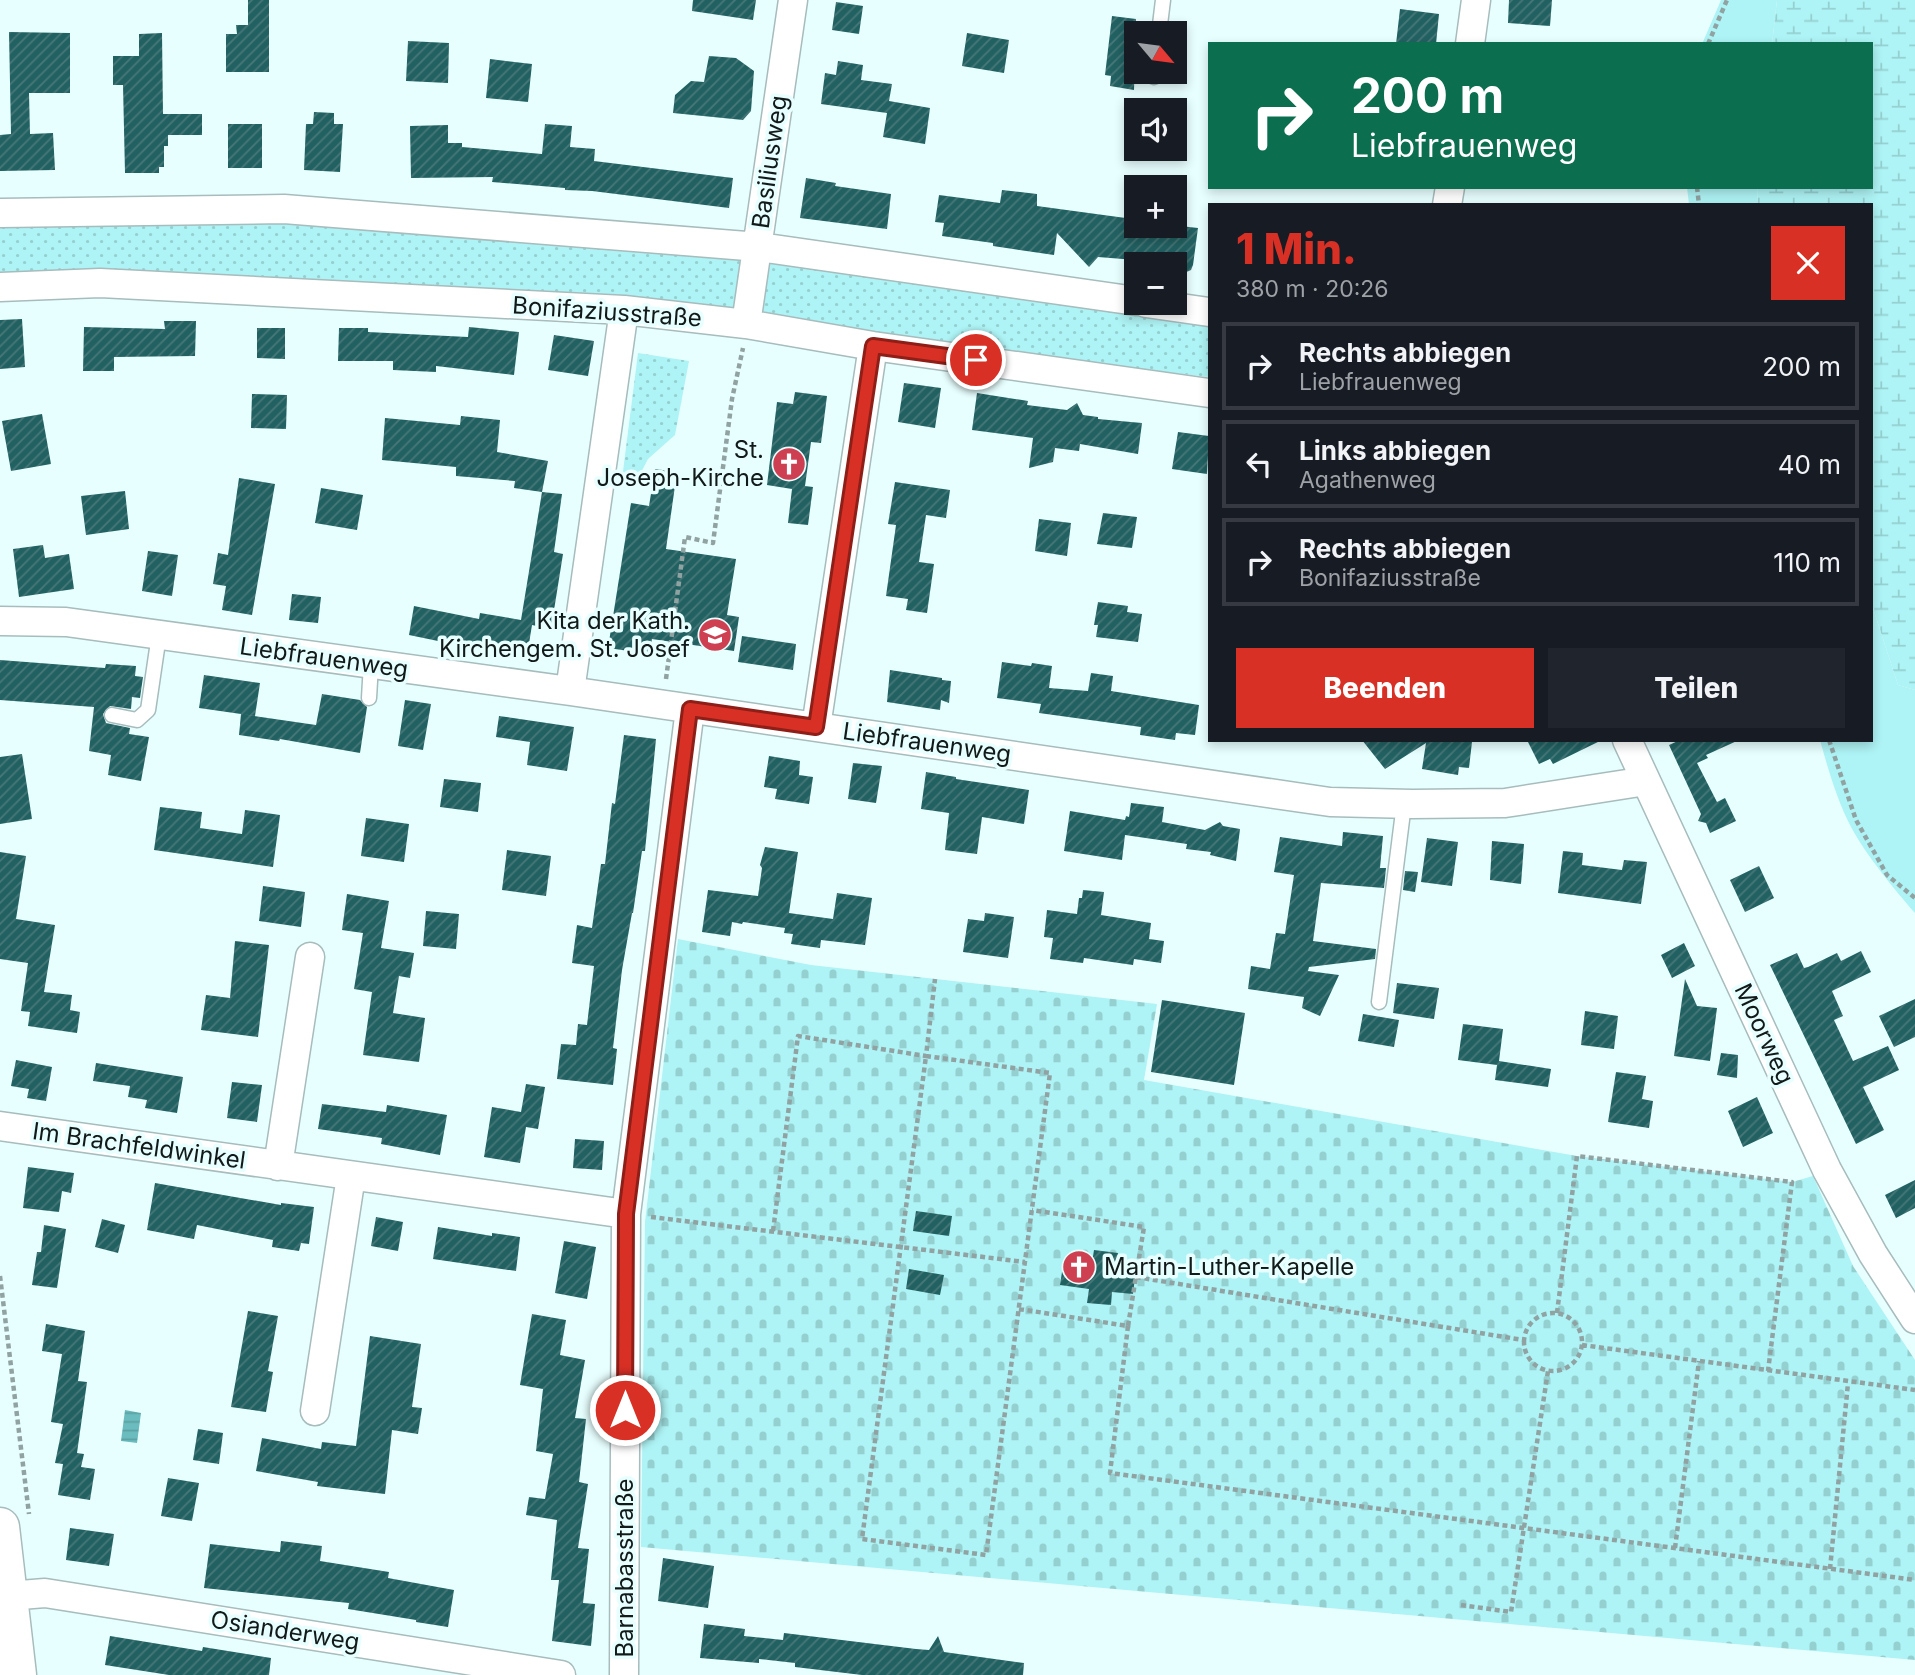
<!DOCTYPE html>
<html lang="de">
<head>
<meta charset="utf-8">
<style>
  :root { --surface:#171b24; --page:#20242c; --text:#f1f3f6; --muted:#9ea1a6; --line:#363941; --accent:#d93025 }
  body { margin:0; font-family:Inter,sans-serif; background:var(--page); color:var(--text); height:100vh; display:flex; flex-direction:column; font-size:26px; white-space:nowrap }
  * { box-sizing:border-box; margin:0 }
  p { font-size:23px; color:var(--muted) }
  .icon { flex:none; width:38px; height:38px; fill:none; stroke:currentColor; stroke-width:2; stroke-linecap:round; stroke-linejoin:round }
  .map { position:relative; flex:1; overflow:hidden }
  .panel { position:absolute; left:1208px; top:203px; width:665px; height:539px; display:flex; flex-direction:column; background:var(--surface); border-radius:0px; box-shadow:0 4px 10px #0003 }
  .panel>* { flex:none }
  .top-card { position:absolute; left:1208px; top:42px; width:665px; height:147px; border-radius:0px; box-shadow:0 4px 10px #0003; background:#0b6e4f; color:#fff; overflow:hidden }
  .needle { width:46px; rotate:119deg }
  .controls { position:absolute; left:1124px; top:21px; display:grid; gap:14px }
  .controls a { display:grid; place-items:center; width:63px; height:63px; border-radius:0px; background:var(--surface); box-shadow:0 4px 10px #0003; font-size:35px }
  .pin { position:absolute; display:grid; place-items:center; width:60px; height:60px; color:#fff; margin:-30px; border:4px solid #fff; border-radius:50%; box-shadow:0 2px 7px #0007 }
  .me { position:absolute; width:77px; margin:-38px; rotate:0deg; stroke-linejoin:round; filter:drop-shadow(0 0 5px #0008) }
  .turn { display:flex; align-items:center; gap:24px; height:147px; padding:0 28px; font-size:32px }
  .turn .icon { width:91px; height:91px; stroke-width:2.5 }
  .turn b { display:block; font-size:49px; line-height:60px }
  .round { display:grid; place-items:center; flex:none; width:74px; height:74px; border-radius:0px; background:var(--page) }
  .summary { display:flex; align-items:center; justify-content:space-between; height:119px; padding:0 28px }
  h1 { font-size:42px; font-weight:800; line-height:52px; color:var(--accent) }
  .button { display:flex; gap:14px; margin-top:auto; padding:14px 28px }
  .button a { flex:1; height:80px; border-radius:0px; background:var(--accent); color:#fff; font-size:28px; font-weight:800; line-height:80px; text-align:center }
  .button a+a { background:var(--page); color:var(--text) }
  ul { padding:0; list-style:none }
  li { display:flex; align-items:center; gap:21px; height:88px; margin:0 14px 10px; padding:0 14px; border:4px solid var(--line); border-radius:0px }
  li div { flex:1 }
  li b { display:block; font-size:26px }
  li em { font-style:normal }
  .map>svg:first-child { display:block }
  .green { fill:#aef3f5 }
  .wetland { fill:url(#wetland-marsh) }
  .cemetery { fill:url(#cemetery-stones) }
  .park { fill:url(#park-dots) }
  .water { fill:url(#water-rules) }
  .building { fill:url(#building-hatch) }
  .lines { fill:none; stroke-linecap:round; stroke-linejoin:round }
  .lane-casing { stroke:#a7bcbd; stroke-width:17 }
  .street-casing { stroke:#a7bcbd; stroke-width:31 }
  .secondary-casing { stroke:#a7bcbd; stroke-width:41 }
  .path { stroke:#91a2a2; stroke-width:4.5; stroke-dasharray:5 3.5; stroke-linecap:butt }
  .lane { stroke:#fff; stroke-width:14 }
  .street { stroke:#fff; stroke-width:28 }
  .secondary { stroke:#fff; stroke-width:38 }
  .route-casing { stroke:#8d1f18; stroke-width:18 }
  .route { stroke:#d93025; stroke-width:12 }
  .labels { text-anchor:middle; stroke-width:7; stroke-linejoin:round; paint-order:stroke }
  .street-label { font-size:24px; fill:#111919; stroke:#e8ffff }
  .poi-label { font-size:24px; fill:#111919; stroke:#e8ffff; text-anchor:end }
</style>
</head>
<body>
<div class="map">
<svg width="1915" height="1675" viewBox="0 0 1915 1675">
  <defs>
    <pattern id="wetland-marsh" width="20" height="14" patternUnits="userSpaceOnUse" patternTransform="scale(1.75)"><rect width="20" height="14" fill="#aef3f5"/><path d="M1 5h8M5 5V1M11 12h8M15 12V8" fill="none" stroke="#95d0d1"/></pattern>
    <pattern id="cemetery-stones" width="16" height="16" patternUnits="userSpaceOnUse" patternTransform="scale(1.75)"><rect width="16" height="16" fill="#aef3f5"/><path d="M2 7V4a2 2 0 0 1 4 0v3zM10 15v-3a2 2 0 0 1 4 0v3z" fill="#95d0d1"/></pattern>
    <pattern id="park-dots" width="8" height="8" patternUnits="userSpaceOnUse" patternTransform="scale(1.75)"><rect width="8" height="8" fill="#aef3f5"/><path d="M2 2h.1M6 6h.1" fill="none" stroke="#95d0d1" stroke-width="1.8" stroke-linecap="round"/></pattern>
    <pattern id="water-rules" width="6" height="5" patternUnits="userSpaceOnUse" patternTransform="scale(1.75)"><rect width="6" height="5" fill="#6bbcbe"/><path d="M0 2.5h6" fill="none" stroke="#5ca1a3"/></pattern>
    <pattern id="building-hatch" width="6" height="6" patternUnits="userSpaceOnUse" patternTransform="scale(1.75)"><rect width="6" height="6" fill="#226162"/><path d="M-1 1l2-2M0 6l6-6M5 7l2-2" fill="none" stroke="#487778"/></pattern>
  </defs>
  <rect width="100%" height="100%" fill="#e8ffff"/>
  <path class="green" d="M1721 0H1777L1772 44H1702Z
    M1687 187H1758L1757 205H1689Z
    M1871 602 1898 685 1915 690V913C1894 889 1866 855 1851 827 1837 800 1828 769 1820 740H1871Z"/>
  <path class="wetland" d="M1777 0H1915V690L1898 685 1871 602V205H1757L1758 187H1871V44H1772Z"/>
  <path class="cemetery" d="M678 939 811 965 1157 1004 1144 1080 1577 1156 1792 1182 1813 1176 1853 1266 1915 1360V1660L641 1547 645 1222Z"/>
  <path class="park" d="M286 216 773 255 1209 322V377L871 339 0 280V220Z
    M638 353 689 361 675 435 648 459 633 488 621 487Z"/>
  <path class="water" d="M125 1410 141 1413 137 1443 121 1441Z"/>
  <path class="building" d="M248 0H269V72H226V34H237L236 25H248Z
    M693 0H756L753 20 692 11Z
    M1509 0H1552L1550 26 1508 23Z
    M836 2 863 6 859 34 832 30Z
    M1400 9 1439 14 1436 44H1396Z
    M1112 16 1136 19 1134 90 1110 86 1111 76 1105 75Z
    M9 32 70 33V93H29L30 134 53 133 55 170 0 171V135L11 134Z
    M162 33 163 114H202V135H168V146H164V167H159V173H125L123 85H113V56H139V34Z
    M967 33 1009 40 1004 73 962 66Z
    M408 41 449 43 448 83 406 81Z
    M709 56 736 58 754 71 751 111 743 120 673 113 675 95 691 81 704 82Z
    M490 59 532 64 528 102 486 98Z
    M838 61 863 65 861 80 892 84 889 101 930 108 925 144 883 137 887 113 821 104 825 73 836 75Z
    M314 112 334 113V124H343L340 172 304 170 306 124H313Z
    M228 124H262V168H228Z
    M545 124 572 126 570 147 595 149 594 161 733 178 729 208 592 191 565 190V188L492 182 493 177 411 178 410 126 448 125V143H462V147L542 154Z
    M806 178 836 183 835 186 891 194 887 229 800 218Z
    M1002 190 1037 194V206L1133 219 1132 226H1180L1198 228 1193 265 1191 270 1182 274 1174 270 1173 263 1098 257 1089 267 1057 233 1054 255 993 246V243L942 236 944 223 935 222 939 195 1000 203Z
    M22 319 25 367 0 369V320Z
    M164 321H196L195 356 114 357V371H83L84 327 165 329Z
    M469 327 519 332 514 375 436 366V372L393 370V361H338L339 328H368V332L468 337Z
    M257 328H285V359L257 358Z
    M554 335 594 341 588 376 548 370Z
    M904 383 941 388 935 428 898 422Z
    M795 392 827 396 821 443 811 442 805 486 813 487 808 525 788 523 792 489 767 485 777 402 793 404Z
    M977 393 1028 401 1027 405 1067 410 1077 403 1083 415 1098 417V419L1142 423 1138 454 1080 444 1079 451 1055 448 1053 462 1029 468 1033 438 972 430Z
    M252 394 287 395 286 429 251 428Z
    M42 414 51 464 11 471 2 421Z
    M461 416 500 420 497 452 548 461 542 492 514 488 515 481 456 476V467L382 460 385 418 460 425Z
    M1178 432 1209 436 1207 474 1172 469Z
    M655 469 677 472 666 549 736 559 727 615 739 617 734 651 652 639 650 654 608 648 631 503 649 506Z
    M239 478 275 484 252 615 222 610 226 586 213 584 218 553 228 555Z
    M895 482 950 490 946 518 926 515 919 562 934 564 927 613 906 610 908 599 886 596 896 525 888 524Z
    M321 488 363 495 357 530 315 523Z
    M125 491 129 529 86 535 81 496Z
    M542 492 562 494 554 552 563 554 551 629 532 625 527 656 474 648 438 638V641L409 635 414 606 479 619 480 613 521 620Z
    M1103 513 1137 517 1132 548 1097 544Z
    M1039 519 1071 523 1067 556 1035 551Z
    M43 545 45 558 69 554 74 589 19 597 13 549Z
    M148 551 178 555 172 596 142 591Z
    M292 594 321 597 318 623 289 620Z
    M1098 602 1128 606 1127 612 1142 614 1138 642 1096 637 1098 625H1094Z
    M742 636 796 644 793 670 738 662Z
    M0 660 105 668 106 664 136 666 135 676 143 677 140 698 132 697 131 709 110 706 103 714 106 723 130 728 129 734 149 737 141 781 108 775 111 755 89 751 94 707 0 700Z
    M1002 662 1031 666 1032 663 1052 666 1049 688 1088 691 1091 673 1113 676 1111 691 1199 705 1195 735 1176 733 1175 740 1140 735 1141 727 1039 713 1041 704 997 698Z
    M890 670 942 678V680L951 681 949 703 941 700 940 710 887 702Z
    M204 675 260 683 255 716 199 708Z
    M322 694 360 700 367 707 360 753 280 739 279 741 239 735 241 714 316 725Z
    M405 700 431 704 423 750 398 746Z
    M499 716 574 727 567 771 527 765 530 742 496 737Z
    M624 735 656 739 645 851H642L633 913H632L622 970 613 1048 617 1049 613 1085 557 1079 561 1044 576 1045 578 1024 587 1025 594 966 572 963 577 925 592 928 601 864H605L612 803 615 804Z
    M1362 740H1461L1472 742 1469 768 1459 767 1458 775 1422 769 1426 743 1385 769Z
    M1527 740H1602L1553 764 1550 759 1539 764Z
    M1680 740H1739L1706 755 1708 758 1697 763 1717 802 1725 798 1736 821 1710 833 1706 823 1698 821 1701 814 1669 745Z
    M22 754 32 819 0 824V757Z
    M769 756 800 761 799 775 813 777 809 804 775 799 777 789 764 787Z
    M853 763 882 766 876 803 848 799Z
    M926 772 956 777V779L1029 790 1024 824 982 817 977 854 945 850 949 813 921 809Z
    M444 779 481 783 478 812 440 807Z
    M1131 803 1164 807 1162 822 1205 830 1220 822 1223 826 1240 829 1236 861 1210 855 1211 852 1186 849 1187 844 1125 835 1122 860 1064 851 1070 811 1125 820 1126 816 1129 817Z
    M160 807 202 812 200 828 242 834 245 810 280 815 273 867 154 850Z
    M366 818 409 824 404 862 361 856Z
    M1343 832 1383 836 1380 868H1386L1384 888 1321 883 1313 941 1376 949 1375 959 1309 967 1308 971 1339 975 1320 1016 1302 1008 1304 997 1248 989 1251 966 1270 969 1276 933 1285 934 1294 875 1274 872 1280 837 1342 846Z
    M1427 838 1458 842 1452 886 1421 882Z
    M1492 841 1524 844 1521 884 1490 880Z
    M765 847 798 852 789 913 833 919 837 893 872 898 865 945 821 940 820 948 791 944 793 934 784 933 785 928 743 922 742 924 732 922 730 936 702 932 708 890 758 896 762 868 760 865Z
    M507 850 551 856 546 896 502 890Z
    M1563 851 1583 853 1582 865 1622 870 1624 860 1647 862 1641 904 1558 893Z
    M0 852 26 856 16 919 55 925 44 992 72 995 70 1010 80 1012 77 1033 28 1026 30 1012 21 1011 28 963 0 959Z
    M1759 866 1774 898 1745 912 1730 880Z
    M1405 871 1418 872 1415 892 1403 890Z
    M263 886 305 892 301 927 259 921Z
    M1083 890 1104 892 1101 915 1151 923 1149 939 1164 941 1161 963 1134 959 1133 965 1084 958 1083 963 1050 959 1053 938 1044 937 1047 910 1077 914 1079 898H1082Z
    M347 894 389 901 381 948 414 953 410 978 399 976 393 1013 425 1018 419 1062 363 1055 372 992 354 989 363 933 342 930Z
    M426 911 459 914 456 949 423 946Z
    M985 913 1014 917 1008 958 963 952 968 919 984 921Z
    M235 941 269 945 258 1037 201 1030 206 995 230 998Z
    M1684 943 1695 966 1672 978 1661 955Z
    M1861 951 1871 972 1832 991 1843 1016 1834 1020 1853 1061 1888 1046 1899 1070 1863 1087 1884 1130 1856 1144 1770 965 1797 953 1804 968 1808 967 1837 953 1841 961Z
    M1685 979 1697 1006 1717 1008 1710 1061 1674 1056Z
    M1397 983 1439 988 1434 1019 1393 1013Z
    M1915 999V1037L1894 1047 1879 1016Z
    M1162 1000 1245 1013 1234 1085 1151 1072Z
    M1585 1011 1618 1016 1614 1049 1581 1045Z
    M1363 1014 1399 1020 1394 1047 1358 1041Z
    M1463 1024 1503 1029 1499 1061 1551 1069 1548 1087 1495 1080 1497 1065 1458 1060Z
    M1721 1053 1738 1055 1737 1078 1717 1075Z
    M16 1060 52 1067 46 1101 27 1098 29 1089 11 1086Z
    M96 1063 183 1077 177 1113 145 1108 147 1100 128 1097 130 1086 93 1081Z
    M1616 1072 1646 1076 1642 1099 1653 1101 1649 1128 1608 1122Z
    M232 1082 262 1085 257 1122 227 1118Z
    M526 1084 545 1087 538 1129 526 1127 520 1163 484 1157 492 1107 521 1112Z
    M1757 1097 1773 1133 1743 1147 1728 1111Z
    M322 1104 386 1112 387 1105 447 1115 440 1155 381 1144 382 1138 318 1129Z
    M575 1139 604 1141 602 1170 573 1168Z
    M28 1167 74 1173 71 1193 62 1191 59 1212 23 1208Z
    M1915 1180V1208L1896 1218 1885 1195Z
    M155 1183 281 1205V1203L314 1207 309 1244 301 1243 299 1251 272 1247 273 1240 197 1225 194 1239 147 1230Z
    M916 1211 952 1216 949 1236 913 1231Z
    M376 1217 403 1222 398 1251 371 1246Z
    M102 1219 125 1225 118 1253 95 1247Z
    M44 1225 66 1229 57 1288 32 1285 37 1252H41Z
    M438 1227 492 1236V1233L520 1237 516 1271 433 1259Z
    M564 1241 596 1247 587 1299 555 1293Z
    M1094 1250 1118 1253 1116 1266 1136 1269 1133 1294 1112 1292 1111 1305 1087 1303 1089 1289 1060 1285 1064 1259 1092 1263Z
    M909 1269 944 1275 940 1295 906 1289Z
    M248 1311 278 1316 268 1371 273 1372 266 1412 231 1407Z
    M532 1314 566 1320 560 1355 585 1360 575 1418 586 1419 579 1482 588 1484 578 1548 589 1549 583 1603 595 1604 591 1646 552 1641 559 1580H551L557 1520 526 1515 529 1497 545 1499 553 1454 536 1451 543 1389 520 1385Z
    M46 1324 85 1331 78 1381 87 1382 77 1453 84 1454 81 1467 95 1469 90 1500 58 1495 63 1464 55 1463 63 1424 51 1422 62 1354 42 1351Z
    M370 1336 421 1344 412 1407 422 1408 418 1434 392 1430 385 1494 317 1486 318 1482 256 1471 262 1438 321 1449 322 1442 356 1446Z
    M198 1429 223 1433 219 1464 193 1460Z
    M168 1478 199 1483 192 1521 161 1516Z
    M70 1528 114 1534 109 1566 66 1560Z
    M281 1541 322 1546 320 1561 389 1572 388 1578 454 1590 448 1627 416 1622V1620L348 1609 349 1603 204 1588 210 1544 280 1552Z
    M663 1558 714 1566 708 1608 658 1601Z
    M704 1624 745 1629 744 1636 783 1640 784 1633 916 1649 929 1650 938 1636 944 1652 1024 1663 1023 1675H862L795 1667V1663L759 1659V1663L700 1658Z
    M110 1636 202 1651 203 1647 271 1658 269 1675H169L105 1665Z"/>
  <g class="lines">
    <g class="lane-casing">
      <path id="lane" d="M1159 33 1163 0
        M1154 77 1155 72
        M369 698 371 664
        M112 715 137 720 148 710 159 635
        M1379 1002 1404 804"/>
    </g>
    <g class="street-casing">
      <path id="street" d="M1470 44 1476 0
        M1447 205 1450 187
        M0 213 284 209 759 247 1136 301
        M0 287 100 283 624 310 746 324 873 346 1209 393
        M1146 303 1209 312
        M746 324 793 0
        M0 621 66 622 570 691 1330 802 1412 804 1505 803 1646 781
        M570 691 624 310
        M816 727 873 346
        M1627 740 1827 1170 1873 1254 1915 1319
        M0 1126 626 1214
        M278 1166 310 957
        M315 1411 351 1176
        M8 1596 45 1593 561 1675
        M624 1675 626 1214 690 709"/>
    </g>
    <g class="secondary-casing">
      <path id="secondary" d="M0 1527 17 1675"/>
    </g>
    <path class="path" d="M1708 44 1727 0
      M1697 187 1699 205
      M666 679 685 537 713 543 732 399 743 348
      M1829 740 1856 820 1887 875 1915 898
      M926 1056 1050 1073 986 1555 862 1539Z
      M651 1217 1025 1262
      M773 1231 798 1036 926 1056 935 979
      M0 1276 29 1514
      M1136 1277 1523 1340
      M1019 1309 1128 1326 1144 1227 1032 1210
      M1524 1342a29 29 0 1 1 58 0a29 29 0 1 1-58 0Z
      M1557 1313 1577 1156 1792 1182 1768 1371
      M1128 1326 1110 1473 1915 1580
      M1582 1345 1915 1390
      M1675 1548 1699 1361
      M1830 1569 1848 1383
      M1461 1605 1511 1612 1548 1371"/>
    <use href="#lane" class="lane"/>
    <use href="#street" class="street"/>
    <use href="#secondary" class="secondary"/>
  </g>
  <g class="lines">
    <g class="route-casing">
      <path id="route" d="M625 1410 626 1214 690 709 816 727 873 346 976 360"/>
    </g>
    <use href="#route" class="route"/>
  </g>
  <defs>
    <g id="church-disc" transform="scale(1.75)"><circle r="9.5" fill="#cf3f52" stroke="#e8ffff"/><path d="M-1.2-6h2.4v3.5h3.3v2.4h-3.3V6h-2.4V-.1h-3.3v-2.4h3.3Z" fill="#fff"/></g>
    <g id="school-disc" transform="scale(1.75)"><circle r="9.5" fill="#cf3f52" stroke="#e8ffff"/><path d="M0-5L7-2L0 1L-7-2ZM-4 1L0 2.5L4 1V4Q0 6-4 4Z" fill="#fff"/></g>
  </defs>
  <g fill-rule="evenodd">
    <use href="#church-disc" x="789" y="464"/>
    <use href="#school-disc" x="715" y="635"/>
    <use href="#church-disc" x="1079" y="1267"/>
  </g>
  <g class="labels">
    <g class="street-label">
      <text transform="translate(770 162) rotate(-82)" y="8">Basiliusweg</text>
      <text transform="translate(607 312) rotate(4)" y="8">Bonifaziusstraße</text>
      <text transform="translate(324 658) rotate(8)" y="8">Liebfrauenweg</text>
      <text transform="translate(927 743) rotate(8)" y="8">Liebfrauenweg</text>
      <text transform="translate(1764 1034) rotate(65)" y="8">Moorweg</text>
      <text transform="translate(139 1146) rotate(8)" y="8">Im Brachfeldwinkel</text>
      <text transform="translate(625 1568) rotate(-90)" y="8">Barnabasstraße</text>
      <text transform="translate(285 1631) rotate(9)" y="8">Osianderweg</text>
    </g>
    <g class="poi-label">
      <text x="764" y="458">St.<tspan x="764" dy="28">Joseph-Kirche</tspan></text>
      <text x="690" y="629">Kita der Kath.<tspan x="690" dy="28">Kirchengem. St. Josef</tspan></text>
      <text x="1104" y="1275" text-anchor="start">Martin-Luther-Kapelle</text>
    </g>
  </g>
</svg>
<div class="controls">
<a><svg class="needle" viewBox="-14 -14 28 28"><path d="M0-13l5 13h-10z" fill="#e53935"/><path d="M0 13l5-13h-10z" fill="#9ea1a6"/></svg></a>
<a><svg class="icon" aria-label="sound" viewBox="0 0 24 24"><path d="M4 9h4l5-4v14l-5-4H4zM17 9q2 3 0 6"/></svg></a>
<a>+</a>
<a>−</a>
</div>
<div class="pin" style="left:976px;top:360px;background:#d93025"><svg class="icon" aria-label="arrive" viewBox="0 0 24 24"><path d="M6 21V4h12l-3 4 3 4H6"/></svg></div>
<svg class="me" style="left:625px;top:1410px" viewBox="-20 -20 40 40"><circle r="17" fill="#d93025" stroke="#fff" stroke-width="3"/><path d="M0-11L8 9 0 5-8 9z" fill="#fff"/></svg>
<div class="top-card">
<div class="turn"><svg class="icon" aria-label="right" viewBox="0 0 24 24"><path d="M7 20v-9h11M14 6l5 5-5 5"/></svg><div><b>200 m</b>Liebfrauenweg</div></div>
</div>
<section class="panel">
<div class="summary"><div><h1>1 Min.</h1><p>380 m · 20:26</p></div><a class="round" style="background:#d93025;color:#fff"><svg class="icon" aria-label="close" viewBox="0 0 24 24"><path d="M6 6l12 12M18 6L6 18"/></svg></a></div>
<ul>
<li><svg class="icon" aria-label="right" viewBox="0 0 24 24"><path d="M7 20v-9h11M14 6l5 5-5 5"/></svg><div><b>Rechts abbiegen</b><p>Liebfrauenweg</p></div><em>200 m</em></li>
<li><svg class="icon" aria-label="left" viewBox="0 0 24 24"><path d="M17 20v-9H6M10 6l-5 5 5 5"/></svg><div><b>Links abbiegen</b><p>Agathenweg</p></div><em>40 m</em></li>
<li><svg class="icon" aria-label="right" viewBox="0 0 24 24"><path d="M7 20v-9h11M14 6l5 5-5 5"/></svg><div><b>Rechts abbiegen</b><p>Bonifaziusstraße</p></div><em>110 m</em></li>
</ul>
<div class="button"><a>Beenden</a><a>Teilen</a></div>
</section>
</div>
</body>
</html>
